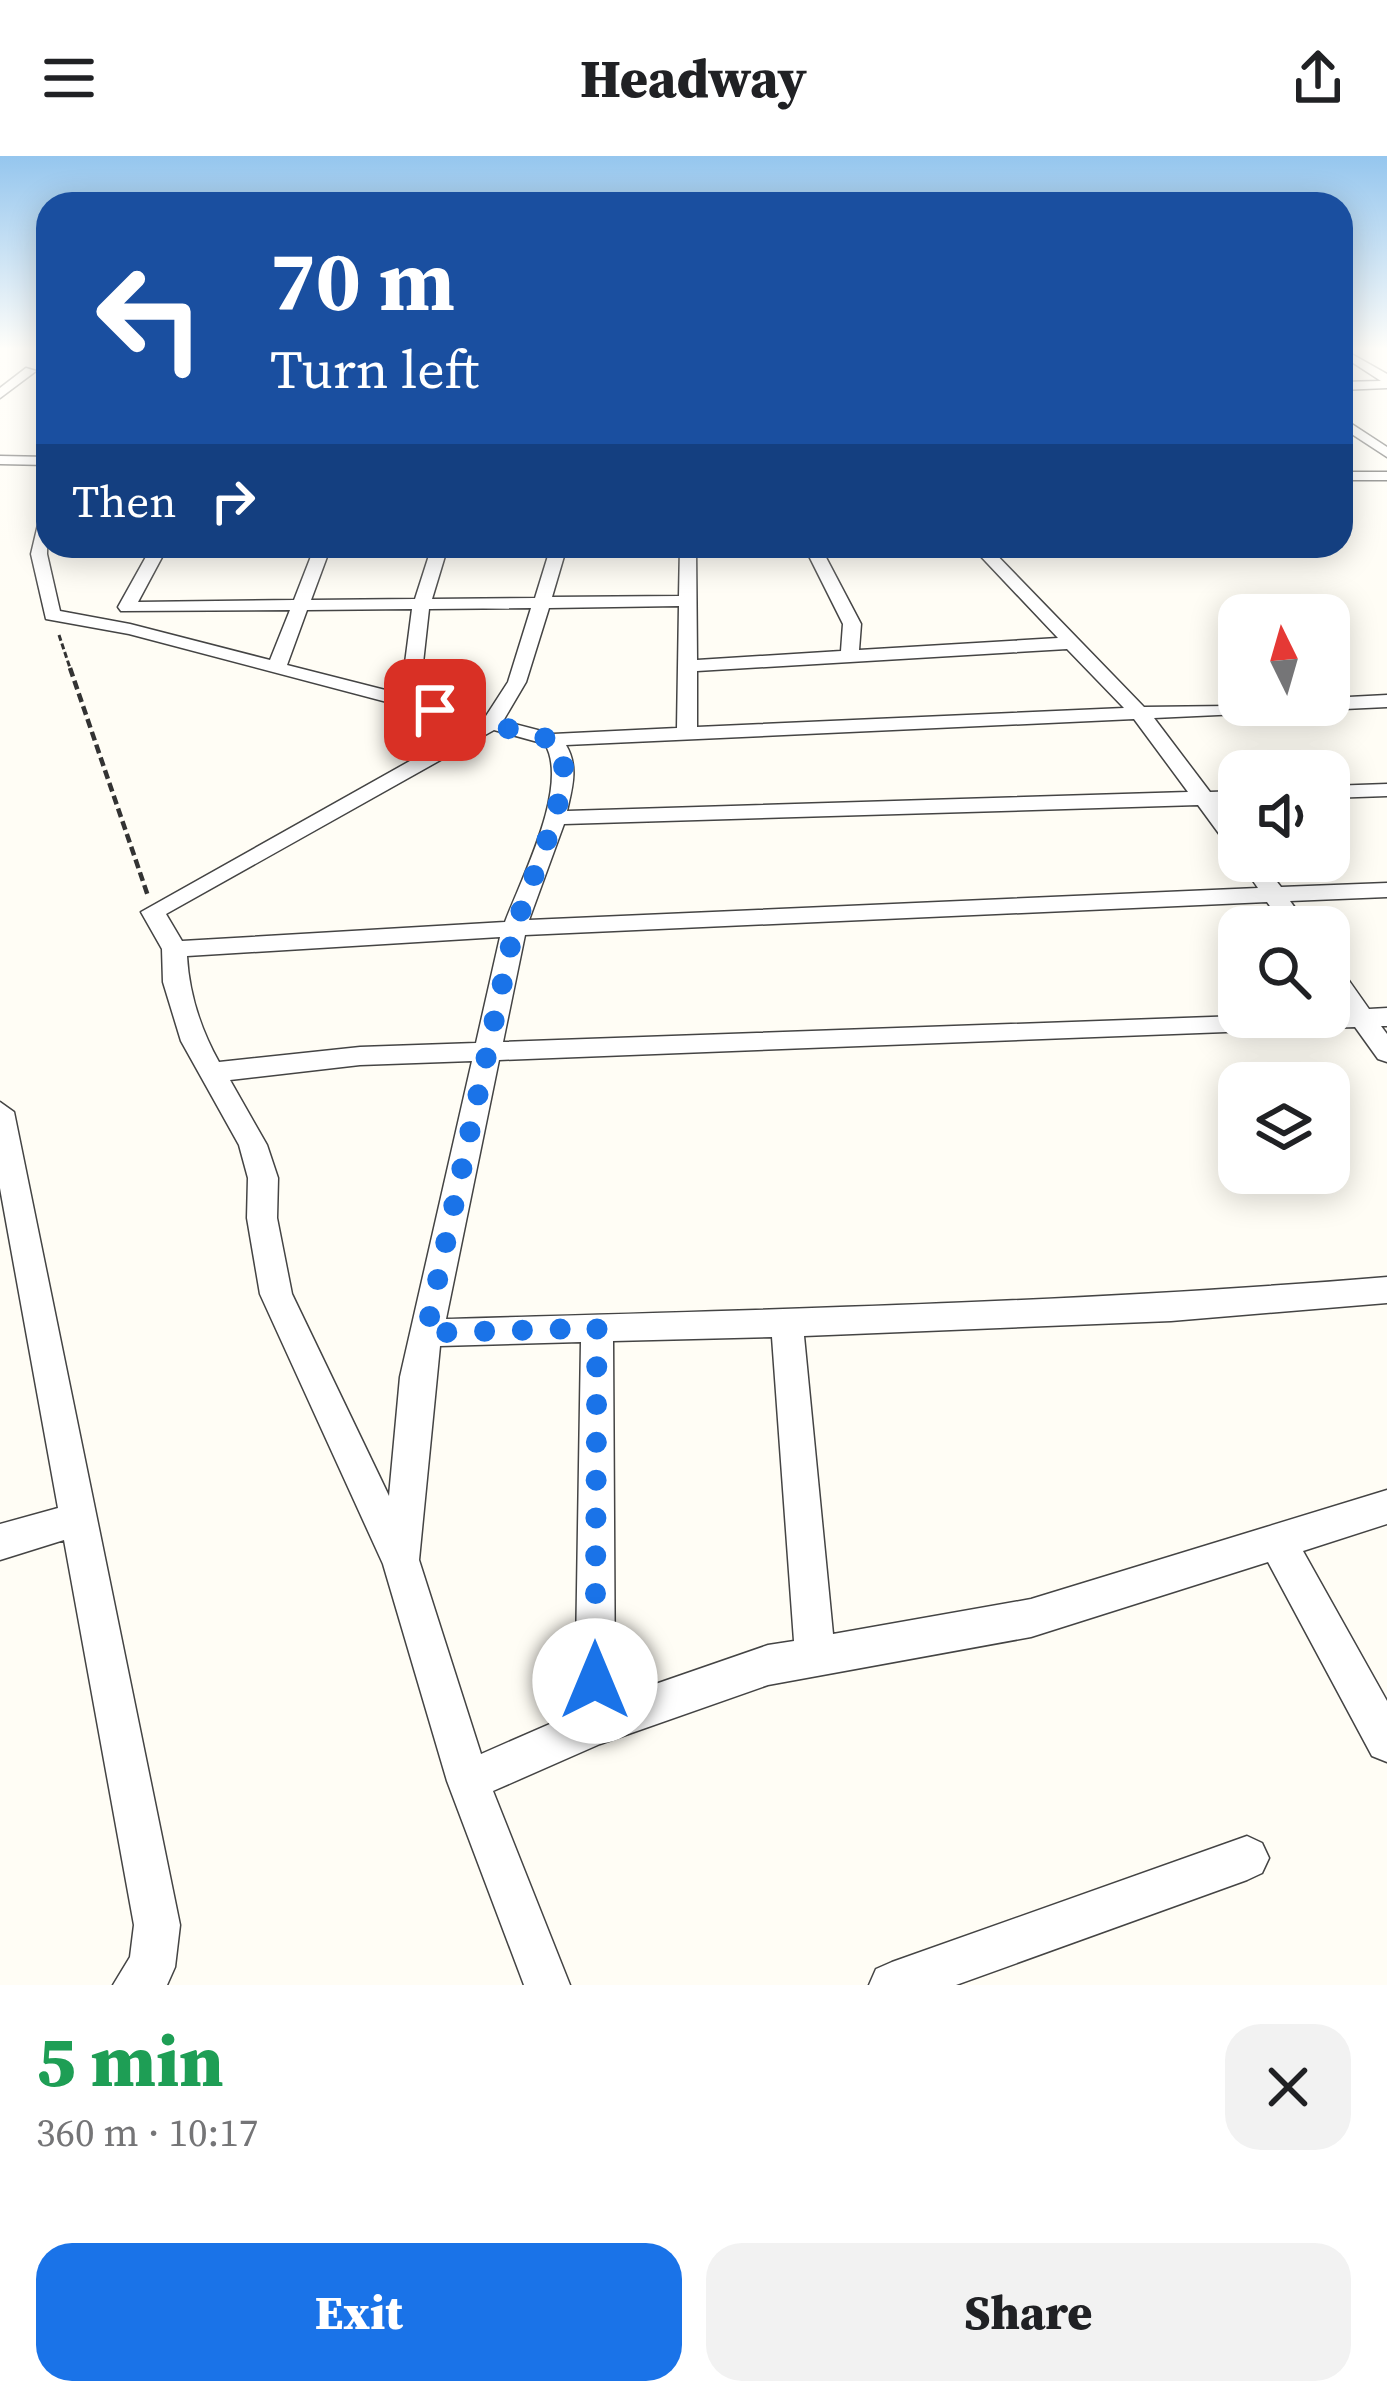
<!DOCTYPE html>
<html lang="en">
<head>
<meta charset="utf-8">
<style>
  :root { --surface:#fff; --page:#f2f2f2; --text:#202124; --muted:#757577; --accent:#1a73e8 }
  body { margin:0; font-family:"Source Serif 4",serif; background:var(--page); color:var(--text); height:100vh; display:flex; flex-direction:column; font-size:45px; white-space:nowrap }
  * { box-sizing:border-box; margin:0 }
  p { font-size:39px; color:var(--muted) }
  .icon { flex:none; width:66px; height:66px; fill:none; stroke:currentColor; stroke-width:2; stroke-linecap:round; stroke-linejoin:round }
  .map { position:relative; height:1829px; overflow:hidden }
  .details { display:flex; flex-direction:column; background:var(--surface); flex:1 }
  .details>* { flex:none }
  .banner { position:absolute; left:36px; top:36px; width:1317px; height:366px; border-radius:36px; box-shadow:0 6px 30px #0003; background:#1a4fa0; color:#fff; overflow:hidden }
  .needle { width:78px; rotate:355deg }
  .controls { position:absolute; left:1218px; top:438px; display:grid; gap:24px }
  .controls a { display:grid; place-items:center; width:132px; height:132px; border-radius:24px; background:var(--surface); box-shadow:0 6px 30px #0003; font-size:60px }
  .pin { position:absolute; display:grid; place-items:center; width:102px; height:102px; color:#fff; margin:-51px; border-radius:24px; box-shadow:0 6px 18px #0006 }
  .me { position:absolute; width:132px; margin:-66px; rotate:0deg; stroke-linejoin:round; filter:drop-shadow(0 0 9px #0008) }
  .turn { display:flex; align-items:center; gap:42px; height:252px; padding:0 36px; font-size:54px }
  .turn .icon { width:156px; height:156px; stroke-width:2.5 }
  .turn b { display:block; font-size:84px; line-height:102px }
  .then { display:flex; align-items:center; height:114px; padding:0 36px; background:#0003; gap:24px; font-size:45px }
  .round { display:grid; place-items:center; flex:none; width:126px; height:126px; border-radius:36px; background:var(--page) }
  .overview { display:flex; align-items:center; justify-content:space-between; height:204px; padding:0 36px }
  h1 { font-size:72px; font-weight:800; line-height:90px; color:#1e9e55 }
  .primary-button { display:flex; gap:24px; margin-top:auto; padding:24px 36px }
  .primary-button a { flex:1; height:138px; border-radius:36px; background:var(--accent); color:#fff; font-size:48px; font-weight:800; line-height:138px; text-align:center }
  .primary-button a+a { background:var(--page); color:var(--text) }
  header { display:flex; justify-content:space-between; align-items:center; height:156px; padding:0 36px; background:var(--surface); font-size:54px; font-weight:800 }
  .map>svg:first-child { display:block }
  .lines { fill:none; stroke-linecap:round; stroke-linejoin:round }
  .street-casing { stroke:#444; stroke-width:3 }
  .path-far1 { stroke:#333; stroke-width:3; stroke-dasharray:6 3; stroke-linecap:butt }
  .path { stroke:#333; stroke-width:4.5; stroke-dasharray:9 4.5; stroke-linecap:butt }
  .street { fill:#fff; fill-rule:evenodd }
  .route { stroke:#1a73e8; stroke-width:21; stroke-dasharray:0 37.8 }
</style>
</head>
<body>
<header><svg class="icon" aria-label="menu" viewBox="0 0 24 24"><path d="M4 6h16M4 12h16M4 18h16"/></svg>Headway<svg class="icon" aria-label="share" viewBox="0 0 24 24"><path d="M12 15V3M7 8l5-5 5 5M5 13v7h14v-7"/></svg></header>
<div class="map">
<svg width="1387" height="1829" viewBox="0 0 1387 1829">
  <rect width="100%" height="100%" fill="#fffdf5"/>
  <g class="lines">
    <g class="street-casing">
      <path id="street" d="M1341 192 1387 218V232L1341 234V226L1381 225 1341 199Z
        M26 212 36 215 0 242V232Z
        M1341 261 1387 291V301L1341 271Z
        M0 300 48 301V309L0 308Z
        M1341 316H1387V324H1341Z
        M48 355 47 398 60 455 130 468 270 504 290 454 121 455 118 451 152 390H168L138 446 294 444 315 390H331L311 444 415 443 432 390H448L432 443 535 442 551 390H567L552 441 679 440 680 390H696L697 504 841 495 843 468 804 390H820L861 468 859 494 1058 482 971 390H988L1144 551 1329 549V542L1387 539V551L1154 562 1210 636 1239 635V647L1219 648 1239 674V696L1231 694 1198 649 564 668 529 764 1258 732 1239 705H1261L1281 731 1387 727V741L1290 745 1309 771H1285L1267 746 525 779 503 886 1239 860 1329 861V855H1344L1329 833V807L1338 809 1369 853 1387 852V870H1381L1387 878V906L1378 903 1355 871 499 904 446 1163C760 1154 1074 1147 1387 1121V1147L1171 1165 804 1180 833 1478 1031 1443 1387 1334V1368L1303 1395 1387 1545V1606L1372 1600 1268 1406 1031 1481 768 1529 600 1588 493 1635 570 1829H524L447 1625 383 1408 260 1138 247 1062 248 1022 239 989 181 885 163 826 162 793 141 756 474 569 129 478 46 463 31 398 40 360ZM679 450 677 572 553 578 503 565 526 526 549 452ZM531 452 508 526 486 560 419 543 429 453ZM412 453 401 538 287 509 307 454ZM1067 493 1124 552 697 571V515ZM1134 563 1188 636 567 655C572 632 579 611 566 589ZM494 574 545 588C570 630 521 723 505 766L182 785 166 758ZM500 781 476 887 360 891 219 906C201 874 189 837 187 800ZM472 905 400 1221 389 1340 292 1138 277 1062 278 1022 267 989 230 924 360 909ZM772 1181 794 1485 768 1489 615 1542 613 1185ZM581 1186 575 1557 481 1598 419 1404 440 1190Z
        M1387 628V640L1329 642V630Z
        M0 946 14 956 180 1769 175 1811 167 1829H113L130 1801 134 1769 64 1384 0 1404V1368L58 1352 0 1032Z
        M1247 1680 1262 1687 1269 1702 1262 1717 1247 1724 956 1829H869L876 1813 892 1806Z"/>
    </g>
    <path class="path-far1" d="M59 479 71 515"/>
    <path class="path" d="M70 512 148 740"/>
    <use href="#street" class="street"/>
  </g>
  <linearGradient id="sky" x2="0" y2="1"><stop stop-color="#95c6ee"/><stop offset="0.43" stop-color="#fffefa"/><stop offset="1" stop-color="#fffefa" stop-opacity="0"/></linearGradient>
  <rect width="1387" height="448" fill="url(#sky)"/>
  <g class="lines">
    <path class="route" d="M435 554 553 584 563 601 564 618 555 662 514 774 426 1177 597 1172 595 1525"/>
  </g>
</svg>
<div class="controls">
<a><svg class="needle" viewBox="-14 -14 28 28"><path d="M0-13l5 13h-10z" fill="#e53935"/><path d="M0 13l5-13h-10z" fill="#757577"/></svg></a>
<a><svg class="icon" aria-label="sound" viewBox="0 0 24 24"><path d="M4 9h4l5-4v14l-5-4H4zM17 9q2 3 0 6"/></svg></a>
<a><svg class="icon" aria-label="search" viewBox="0 0 24 24"><circle cx="10" cy="10" r="6"/><path d="M15 15l6 6"/></svg></a>
<a><svg class="icon" aria-label="layers" viewBox="0 0 24 24"><path d="M12 4l9 5-9 5-9-5zM3 14l9 5 9-5"/></svg></a>
</div>
<div class="pin" style="left:435px;top:554px;background:#d93025"><svg class="icon" aria-label="arrive" viewBox="0 0 24 24"><path d="M6 21V4h12l-3 4 3 4H6"/></svg></div>
<svg class="me" style="left:595px;top:1525px" viewBox="-20 -20 40 40"><circle r="19" fill="#fff"/><path d="M0-13L10 11 0 6-10 11z" fill="#1a73e8"/></svg>
<div class="banner">
<div class="turn"><svg class="icon" aria-label="left" viewBox="0 0 24 24"><path d="M17 20v-9H6M10 6l-5 5 5 5"/></svg><div><b>70 m</b>Turn left</div></div>
<div class="then">Then<svg class="icon" aria-label="right" viewBox="0 0 24 24"><path d="M7 20v-9h11M14 6l5 5-5 5"/></svg></div>
</div>
</div>
<section class="details">
<div class="overview"><div><h1>5 min</h1><p>360 m · 10:17</p></div><a class="round"><svg class="icon" aria-label="close" viewBox="0 0 24 24"><path d="M6 6l12 12M18 6L6 18"/></svg></a></div>
<div class="primary-button"><a>Exit</a><a>Share</a></div>
</section>
</body>
</html>
